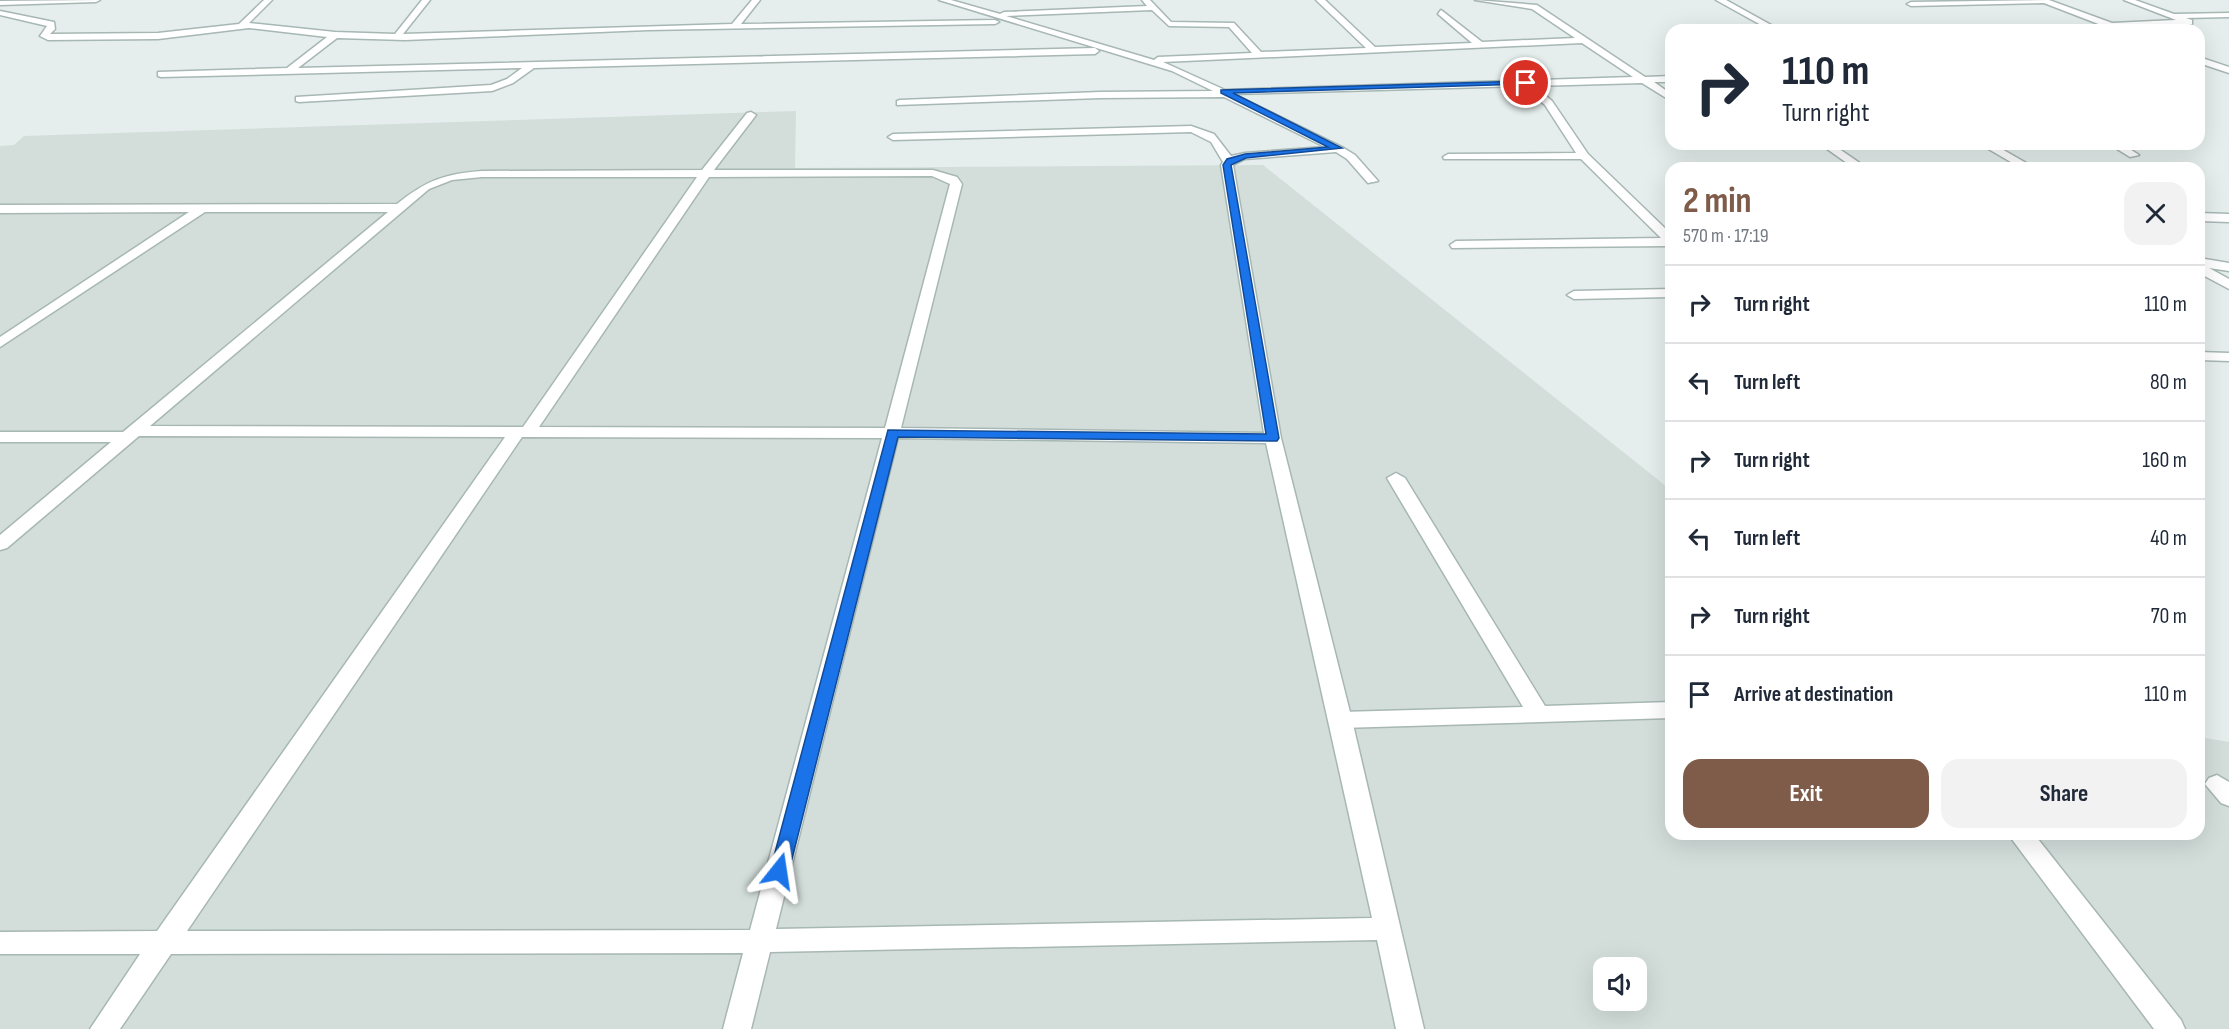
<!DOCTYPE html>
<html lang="en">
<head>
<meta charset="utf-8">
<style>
  :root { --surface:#fff; --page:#f2f2f3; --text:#1f2937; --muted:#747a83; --line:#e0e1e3; --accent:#7e5c49 }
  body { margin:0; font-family:"Sofia Sans Condensed",sans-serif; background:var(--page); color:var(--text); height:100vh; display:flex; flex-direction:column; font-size:22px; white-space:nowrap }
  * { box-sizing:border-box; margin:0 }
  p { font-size:20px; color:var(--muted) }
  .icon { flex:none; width:33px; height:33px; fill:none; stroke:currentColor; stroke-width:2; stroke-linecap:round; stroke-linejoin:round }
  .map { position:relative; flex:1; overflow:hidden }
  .side { position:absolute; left:1665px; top:162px; width:540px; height:678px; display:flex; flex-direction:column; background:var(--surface); border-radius:18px; box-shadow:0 6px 24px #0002 }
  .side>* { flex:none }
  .guide { position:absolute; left:1665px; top:24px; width:540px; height:126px; border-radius:18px; box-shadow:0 6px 24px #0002; background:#fff; color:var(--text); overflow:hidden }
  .controls { position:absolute; left:1593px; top:957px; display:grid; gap:12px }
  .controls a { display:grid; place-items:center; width:54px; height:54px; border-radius:12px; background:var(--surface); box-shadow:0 6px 24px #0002; font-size:30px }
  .pin { position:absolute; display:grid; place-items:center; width:51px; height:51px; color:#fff; margin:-26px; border:3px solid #fff; border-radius:50%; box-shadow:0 2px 6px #0007 }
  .me { position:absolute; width:66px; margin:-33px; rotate:15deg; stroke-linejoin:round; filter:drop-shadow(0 0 4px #0008) }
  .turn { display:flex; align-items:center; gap:21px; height:126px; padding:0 18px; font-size:27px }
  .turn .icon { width:78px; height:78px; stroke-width:2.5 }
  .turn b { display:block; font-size:42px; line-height:51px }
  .round { display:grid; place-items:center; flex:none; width:63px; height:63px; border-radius:18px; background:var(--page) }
  .summary { display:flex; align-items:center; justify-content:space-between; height:102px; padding:0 18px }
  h1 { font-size:36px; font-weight:700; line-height:45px; color:var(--accent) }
  .button { display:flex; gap:12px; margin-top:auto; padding:12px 18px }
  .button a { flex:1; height:69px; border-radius:18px; background:var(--accent); color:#fff; font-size:24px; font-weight:700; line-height:69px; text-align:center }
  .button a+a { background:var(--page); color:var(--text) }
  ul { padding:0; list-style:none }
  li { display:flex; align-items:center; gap:18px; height:78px; padding:0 18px; border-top:2px solid var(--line) }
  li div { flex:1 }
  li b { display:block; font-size:22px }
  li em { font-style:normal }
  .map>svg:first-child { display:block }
  .built { fill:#d3dedb; fill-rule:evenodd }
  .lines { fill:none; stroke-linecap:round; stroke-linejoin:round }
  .lane-casing { stroke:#a7b7b4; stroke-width:3 }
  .street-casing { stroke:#a7b7b4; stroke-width:3 }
  .lane { fill:#fff; fill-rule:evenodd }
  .street { fill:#fff; fill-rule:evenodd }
  .route { fill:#1a73e8; stroke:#114b97; stroke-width:1.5 }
</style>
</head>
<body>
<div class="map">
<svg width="2229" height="1029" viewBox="0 0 2229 1029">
  <rect width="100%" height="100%" fill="#e5eeec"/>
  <path class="built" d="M796 111 795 168 1263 165 1671 490V834H2199V737L2229 742V1029H0V146L14 145 24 136ZM1604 968H1636V1000H1604Z"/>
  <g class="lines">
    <g class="lane-casing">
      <path id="lane" d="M1396 473 1405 478 1545 706 1671 702V718L1341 728 1333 726 1330 720 1333 714 1341 712 1523 707 1387 478Z
        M2217 775 2229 782V806L2221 803 2205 784 2209 778Z
        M2008 834H2034L2181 1020 2185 1029H2154Z"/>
    </g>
    <g class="street-casing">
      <path id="street" d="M100 0 96 2 0 5V1Z
        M264 0H272L249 23 335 32 395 34 422 0H430L403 34 732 24 752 0H760L741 24 995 20 999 22 995 24 648 30 405 40 337 38 298 68 1095 48 1099 51 1095 54 534 68 513 83 492 91 299 102 296 101V97L491 85 507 79 522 68 161 77 158 76V72L287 68 327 37 249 28 158 39 48 40 40 36 47 26 0 15V11L54 22 55 29 50 34 158 33 239 24Z
        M939 0H951L1000 14 1004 12 1147 6 1142 0H1150L1171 22 1234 23 1261 52 1366 48 1316 0H1325L1375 47 1472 43 1438 14 1441 10 1482 42 1575 38 1532 9 1475 0 1537 5 1645 77 1671 76V82H1654L1671 94V101L1642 83 1534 86 1552 101 1588 154 1671 234V246L1452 248 1450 245 1456 241 1661 238 1581 159H1444L1443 157 1448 154 1576 153 1545 105 1523 86 1233 94 1342 147 1355 155 1378 181 1368 183 1347 159 1336 152 1245 159 1233 165 1281 438 1352 720 1424 1029H1396L1377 940 770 952 751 1029H723L743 953 171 954 120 1029H90L140 954H0V932L157 931 505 437 139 436 7 548 0 550V535L111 442H0V432H123L388 212H205L0 347V337L189 212 0 213V205L397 204C427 180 444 174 482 171L702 170 747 113 751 112 756 115 714 170H933L957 177 962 184 901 428 1264 433 1221 165 1223 162 1211 142 1191 132 893 140 888 137 893 134 1191 126 1214 134 1231 156 1245 153 1325 147 1224 97 1100 98 897 105V101L900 100 1100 92 1213 91 1172 71ZM1152 10 1169 26 1229 27 1252 53 1158 57 1154 60 1006 16ZM1582 43 1633 77 1225 90 1163 62ZM932 176 950 184 885 428 539 427 709 177ZM482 177H697L523 427 150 426 429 189 452 180ZM522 437 882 438 750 930 187 931ZM898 438 1266 443 1372 918 776 929Z
        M1716 0H1726L1780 30H1770Z
        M2049 0 2112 23 2176 20 2124 0H2135L2174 14 2229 13V17L2186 18 2192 20V24L2114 30 2044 3 1911 6 1907 4 1911 2Z
        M2199 57 2229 67V73L2199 63Z
        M1820 144H1832L1867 168H1854Z
        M1980 144H1993L2035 168H2021Z
        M2109 144H2122L2139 155 2130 157Z
        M2199 213 2229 214V222L2199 221Z
        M2199 258 2229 263V271L2209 268 2229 279V289L2199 273Z
        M1671 289V297L1574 299 1567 295 1574 291Z
        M2199 352 2229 353V361L2199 360Z"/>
    </g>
    <use href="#lane" class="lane"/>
    <use href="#street" class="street"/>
  </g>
  <path class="route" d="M1526 81 1528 84 1233 93 1342 148 1246 158 1231 165 1279 438 1277 441 898 437 789 871 786 877 779 879 772 877 770 871 888 430 1266 434 1223 165 1227 159 1245 154 1328 147 1221 93V90Z"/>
</svg>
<div class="controls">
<a><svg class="icon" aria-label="sound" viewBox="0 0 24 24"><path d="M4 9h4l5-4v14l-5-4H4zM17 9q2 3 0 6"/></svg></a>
</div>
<div class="pin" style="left:1526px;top:83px;background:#d93025"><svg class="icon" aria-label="arrive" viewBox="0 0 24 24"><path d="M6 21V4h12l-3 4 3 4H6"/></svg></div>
<svg class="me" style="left:779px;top:871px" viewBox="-20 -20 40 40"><path d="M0-17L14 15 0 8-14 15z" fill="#1a73e8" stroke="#fff" stroke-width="4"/></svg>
<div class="guide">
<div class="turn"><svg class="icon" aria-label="right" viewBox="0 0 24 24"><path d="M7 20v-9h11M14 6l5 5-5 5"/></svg><div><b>110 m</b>Turn right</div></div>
</div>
<section class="side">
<div class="summary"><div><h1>2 min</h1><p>570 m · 17:19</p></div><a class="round"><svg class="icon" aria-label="close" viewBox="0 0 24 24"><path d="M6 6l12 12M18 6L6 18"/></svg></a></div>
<ul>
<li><svg class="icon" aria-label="right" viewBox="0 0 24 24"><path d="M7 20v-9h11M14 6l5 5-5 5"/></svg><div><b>Turn right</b></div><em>110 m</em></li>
<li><svg class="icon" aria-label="left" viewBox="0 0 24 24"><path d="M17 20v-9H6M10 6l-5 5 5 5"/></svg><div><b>Turn left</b></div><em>80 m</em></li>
<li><svg class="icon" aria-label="right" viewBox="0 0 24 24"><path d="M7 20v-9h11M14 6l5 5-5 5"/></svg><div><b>Turn right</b></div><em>160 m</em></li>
<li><svg class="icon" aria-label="left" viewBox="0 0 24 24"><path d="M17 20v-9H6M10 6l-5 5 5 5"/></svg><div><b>Turn left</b></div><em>40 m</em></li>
<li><svg class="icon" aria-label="right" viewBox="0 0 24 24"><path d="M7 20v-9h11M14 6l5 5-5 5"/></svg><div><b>Turn right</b></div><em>70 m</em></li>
<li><svg class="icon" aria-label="arrive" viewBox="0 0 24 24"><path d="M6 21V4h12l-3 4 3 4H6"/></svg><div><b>Arrive at destination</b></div><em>110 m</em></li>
</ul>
<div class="button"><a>Exit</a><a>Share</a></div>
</section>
</div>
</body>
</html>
